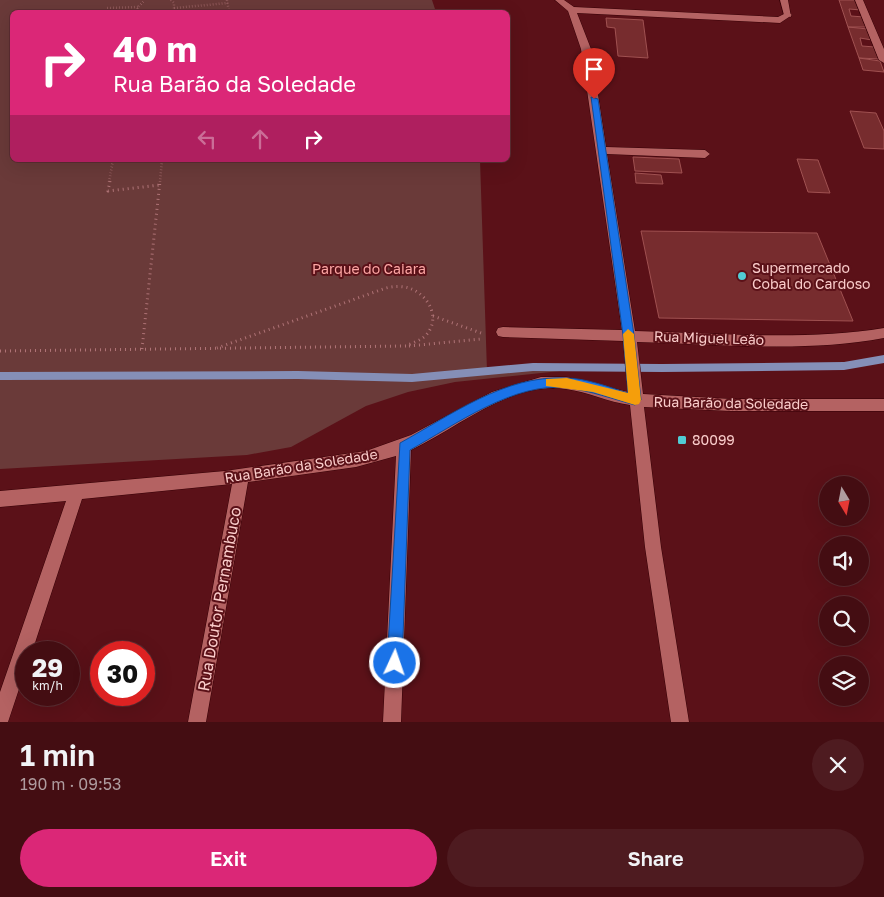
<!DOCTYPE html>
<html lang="en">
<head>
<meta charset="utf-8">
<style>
  :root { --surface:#440d12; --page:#4e1b20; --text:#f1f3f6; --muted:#af9c9f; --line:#5c2d32; --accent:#db2777 }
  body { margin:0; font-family:"Golos Text",sans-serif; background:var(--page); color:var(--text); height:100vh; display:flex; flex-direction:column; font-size:19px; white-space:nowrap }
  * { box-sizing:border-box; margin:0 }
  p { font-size:16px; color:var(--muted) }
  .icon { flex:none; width:28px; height:28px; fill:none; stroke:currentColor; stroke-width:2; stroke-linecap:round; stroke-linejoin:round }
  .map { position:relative; height:722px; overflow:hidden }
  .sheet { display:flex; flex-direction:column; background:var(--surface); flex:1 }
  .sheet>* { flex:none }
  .banner { position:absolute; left:10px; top:10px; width:500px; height:152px; border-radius:8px; box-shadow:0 5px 20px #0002,0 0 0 1px var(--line); background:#db2777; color:#fff; overflow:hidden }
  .needle { width:32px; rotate:170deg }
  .buttons { position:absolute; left:819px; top:476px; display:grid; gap:10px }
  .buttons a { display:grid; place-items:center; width:50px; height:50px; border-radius:50%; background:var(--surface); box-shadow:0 5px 20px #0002,0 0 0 1px var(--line); font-size:25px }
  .speed { position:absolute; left:15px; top:641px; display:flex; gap:10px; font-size:25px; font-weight:700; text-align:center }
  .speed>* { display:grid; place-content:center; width:65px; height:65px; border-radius:50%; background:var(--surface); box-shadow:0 5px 20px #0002,0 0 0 1px var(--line); line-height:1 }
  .speed small { font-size:12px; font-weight:400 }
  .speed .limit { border:8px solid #d22; background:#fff; color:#111 }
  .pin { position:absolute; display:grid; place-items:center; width:42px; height:42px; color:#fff; margin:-51px -21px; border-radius:50% 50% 50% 0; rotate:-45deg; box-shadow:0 0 5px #0007 }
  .pin .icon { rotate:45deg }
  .me { position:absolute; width:55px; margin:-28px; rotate:3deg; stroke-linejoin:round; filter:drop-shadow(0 0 4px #0008) }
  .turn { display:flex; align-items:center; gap:18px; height:105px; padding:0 20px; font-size:22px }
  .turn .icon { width:65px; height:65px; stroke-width:2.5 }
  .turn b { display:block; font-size:35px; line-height:42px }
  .lanes { display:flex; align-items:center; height:48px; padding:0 20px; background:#0003; justify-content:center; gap:25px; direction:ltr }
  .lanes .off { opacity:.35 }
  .round { display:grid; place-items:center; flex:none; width:52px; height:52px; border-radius:26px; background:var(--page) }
  .overview { display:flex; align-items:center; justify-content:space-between; height:85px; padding:0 20px }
  h1 { font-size:30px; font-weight:600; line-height:38px }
  .action { display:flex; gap:10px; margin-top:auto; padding:10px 20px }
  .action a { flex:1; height:58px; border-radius:30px; background:var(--accent); color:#fff; font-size:20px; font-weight:600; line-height:58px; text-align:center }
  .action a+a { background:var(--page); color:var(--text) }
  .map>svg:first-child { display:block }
  .green { fill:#6a3a39 }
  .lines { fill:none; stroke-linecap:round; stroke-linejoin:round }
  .stream { fill:#858fb7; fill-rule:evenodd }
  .building { fill:#772c2e; stroke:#a05151 }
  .service-casing { stroke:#360006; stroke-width:1 }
  .minor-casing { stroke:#360006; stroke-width:1 }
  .path-far1 { stroke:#af7376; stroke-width:2.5; stroke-dasharray:0.5 2.5; stroke-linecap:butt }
  .path { stroke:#af7376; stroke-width:3; stroke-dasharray:1 4; stroke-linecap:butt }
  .service { fill:#b46262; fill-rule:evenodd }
  .minor { fill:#b46262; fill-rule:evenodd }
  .route { fill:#1a73e8; stroke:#114b97 }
  .slow { fill:#f59e0b }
  .poi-dot { fill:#51ccd4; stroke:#5b1118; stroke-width:2 }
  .labels { text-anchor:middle; stroke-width:4; stroke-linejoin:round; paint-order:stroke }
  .poi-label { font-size:14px; fill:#fbcdcb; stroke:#5b1118; text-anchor:start }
  .park-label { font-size:14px; fill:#fda6a4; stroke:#5b1118 }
  .street-label { font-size:14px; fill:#fbcdcb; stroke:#5b1118 }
  .near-street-label { font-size:16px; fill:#fbcdcb; stroke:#5b1118 }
</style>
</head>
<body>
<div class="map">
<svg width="884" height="722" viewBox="0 0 884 722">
  <rect width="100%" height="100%" fill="#5b1118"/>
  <path class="green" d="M0 0H432L436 12H12V160H480L487 371 533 367H598L455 382 408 392 366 406 291 447 247 455 0 469Z"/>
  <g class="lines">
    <path class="stream" d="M884 355V363L844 370 662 372 533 371 412 382 298 379 0 380V372L298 371 412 374 533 363 662 364 844 362Z"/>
  </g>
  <path class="building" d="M839 0H858L861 10 849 9 851 16 864 17 868 27H848Z
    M606 18 643 20 648 58 618 56 615 28 607 27Z
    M848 27 868 29 872 40 860 38 862 46 875 47 880 59 859 58Z
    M859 58 880 61 884 72 863 70Z
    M850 111 876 113 884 131V149L864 148Z
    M633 157 679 159 682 173 635 171Z
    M797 159 818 160 830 193 808 192Z
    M635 173 661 175 663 184 636 183Z
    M641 231 817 233 853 321 659 318Z"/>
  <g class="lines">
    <g class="service-casing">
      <path id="service" d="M780 0H788L791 17 784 15Z
        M855 0H863L884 49V63L879 60Z"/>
    </g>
    <g class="minor-casing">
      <path id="minor" d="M555 0H564L574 7 778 17 788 12 792 15 780 23 577 13 591 49 606 147 705 150 710 154 705 158 607 154 635 331C715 333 805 341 884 328V338C806 353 716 344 637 342L643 394 731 399H884V411H731L644 407 661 547 689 722H671L645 547 630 405C608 402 588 392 566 389 510 381 460 427 411 450L401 722H383L396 456 356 467 248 482 206 722H188L232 484 82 499 32 652H26V668L8 722H0V692L66 501 0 507V491L225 471 366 451 411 435 492 392 541 377H566L628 392 623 341 503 337 498 336 496 332 498 328 503 327 622 330 581 49 568 11Z"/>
    </g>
    <path class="path-far1" d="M171 0 174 3V12
      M227 0 229 12
      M107 8 138 7
      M174 8 228 3
      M137 12 138 7 145 0
      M109 182 113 160
      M160 182 162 160"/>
    <path class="path" d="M110 181 108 191 160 185
      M433 316 481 333
      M409 346 481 339
      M142 349 160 181
      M0 351 406 346C412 343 419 341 424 337 442 321 430 295 409 288 402 286 394 286 386 288L217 348"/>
    <use href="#service" class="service"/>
    <use href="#minor" class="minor"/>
  </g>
  <path class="route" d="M591 97 598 99 634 335 641 400 635 405C613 399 591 391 568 388 515 381 455 425 410 450L402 663 400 668 395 670 389 668 387 663 400 443C451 415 505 375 565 378 586 378 608 387 628 393L623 335Z"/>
  <path class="slow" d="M628 329 634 334 641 400 639 404 635 405 593 392 546 386V379L567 378 628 393 623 334Z"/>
  <g class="poi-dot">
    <circle cx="742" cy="276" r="5"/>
    <rect x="677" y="435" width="10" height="10" rx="2.5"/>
  </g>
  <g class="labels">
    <g class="poi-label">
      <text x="752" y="273">Supermercado<tspan x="752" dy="16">Cobal do Cardoso</tspan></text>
      <text x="692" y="445">80099</text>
    </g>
    <g class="park-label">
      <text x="369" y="274">Parque do Caiara</text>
    </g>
    <g class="street-label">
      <text transform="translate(709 338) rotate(2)" y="5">Rua Miguel Leão</text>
      <text transform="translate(731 403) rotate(1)" y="5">Rua Barão da Soledade</text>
      <text transform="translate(301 466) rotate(-9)" y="5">Rua Barão da Soledade</text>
    </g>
    <g class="near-street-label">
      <text transform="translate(219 599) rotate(-80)" y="6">Rua Doutor Pernambuco</text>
    </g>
  </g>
</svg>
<div class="buttons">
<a><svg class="needle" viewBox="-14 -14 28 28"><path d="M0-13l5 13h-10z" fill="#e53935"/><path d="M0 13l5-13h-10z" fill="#af9c9f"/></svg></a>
<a><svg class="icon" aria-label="sound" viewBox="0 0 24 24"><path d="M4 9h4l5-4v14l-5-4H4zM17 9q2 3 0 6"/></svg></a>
<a><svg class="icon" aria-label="search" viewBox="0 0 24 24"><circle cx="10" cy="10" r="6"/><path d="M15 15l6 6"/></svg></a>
<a><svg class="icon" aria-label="layers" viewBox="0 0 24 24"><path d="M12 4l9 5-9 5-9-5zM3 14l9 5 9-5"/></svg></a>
</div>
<div class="speed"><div>29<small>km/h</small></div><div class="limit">30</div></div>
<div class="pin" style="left:594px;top:99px;background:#d93025"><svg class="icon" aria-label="arrive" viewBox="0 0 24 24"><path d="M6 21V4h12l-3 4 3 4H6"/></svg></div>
<svg class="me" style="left:395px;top:663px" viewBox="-20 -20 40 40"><circle r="17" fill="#1a73e8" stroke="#fff" stroke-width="3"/><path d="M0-11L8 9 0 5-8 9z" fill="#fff"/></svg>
<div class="banner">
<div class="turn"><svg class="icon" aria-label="right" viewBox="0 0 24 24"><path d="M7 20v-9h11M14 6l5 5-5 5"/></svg><div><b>40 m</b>Rua Barão da Soledade</div></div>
<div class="lanes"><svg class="icon off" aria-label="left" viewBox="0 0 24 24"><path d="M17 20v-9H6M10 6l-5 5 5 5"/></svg><svg class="icon off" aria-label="ahead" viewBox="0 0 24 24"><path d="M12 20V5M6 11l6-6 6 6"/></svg><svg class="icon" aria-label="right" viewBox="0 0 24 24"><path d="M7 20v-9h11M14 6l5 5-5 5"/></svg></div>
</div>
</div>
<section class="sheet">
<div class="overview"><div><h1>1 min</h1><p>190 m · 09:53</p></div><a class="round"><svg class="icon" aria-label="close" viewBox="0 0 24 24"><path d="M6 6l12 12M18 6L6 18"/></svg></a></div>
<div class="action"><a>Exit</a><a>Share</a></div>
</section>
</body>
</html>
